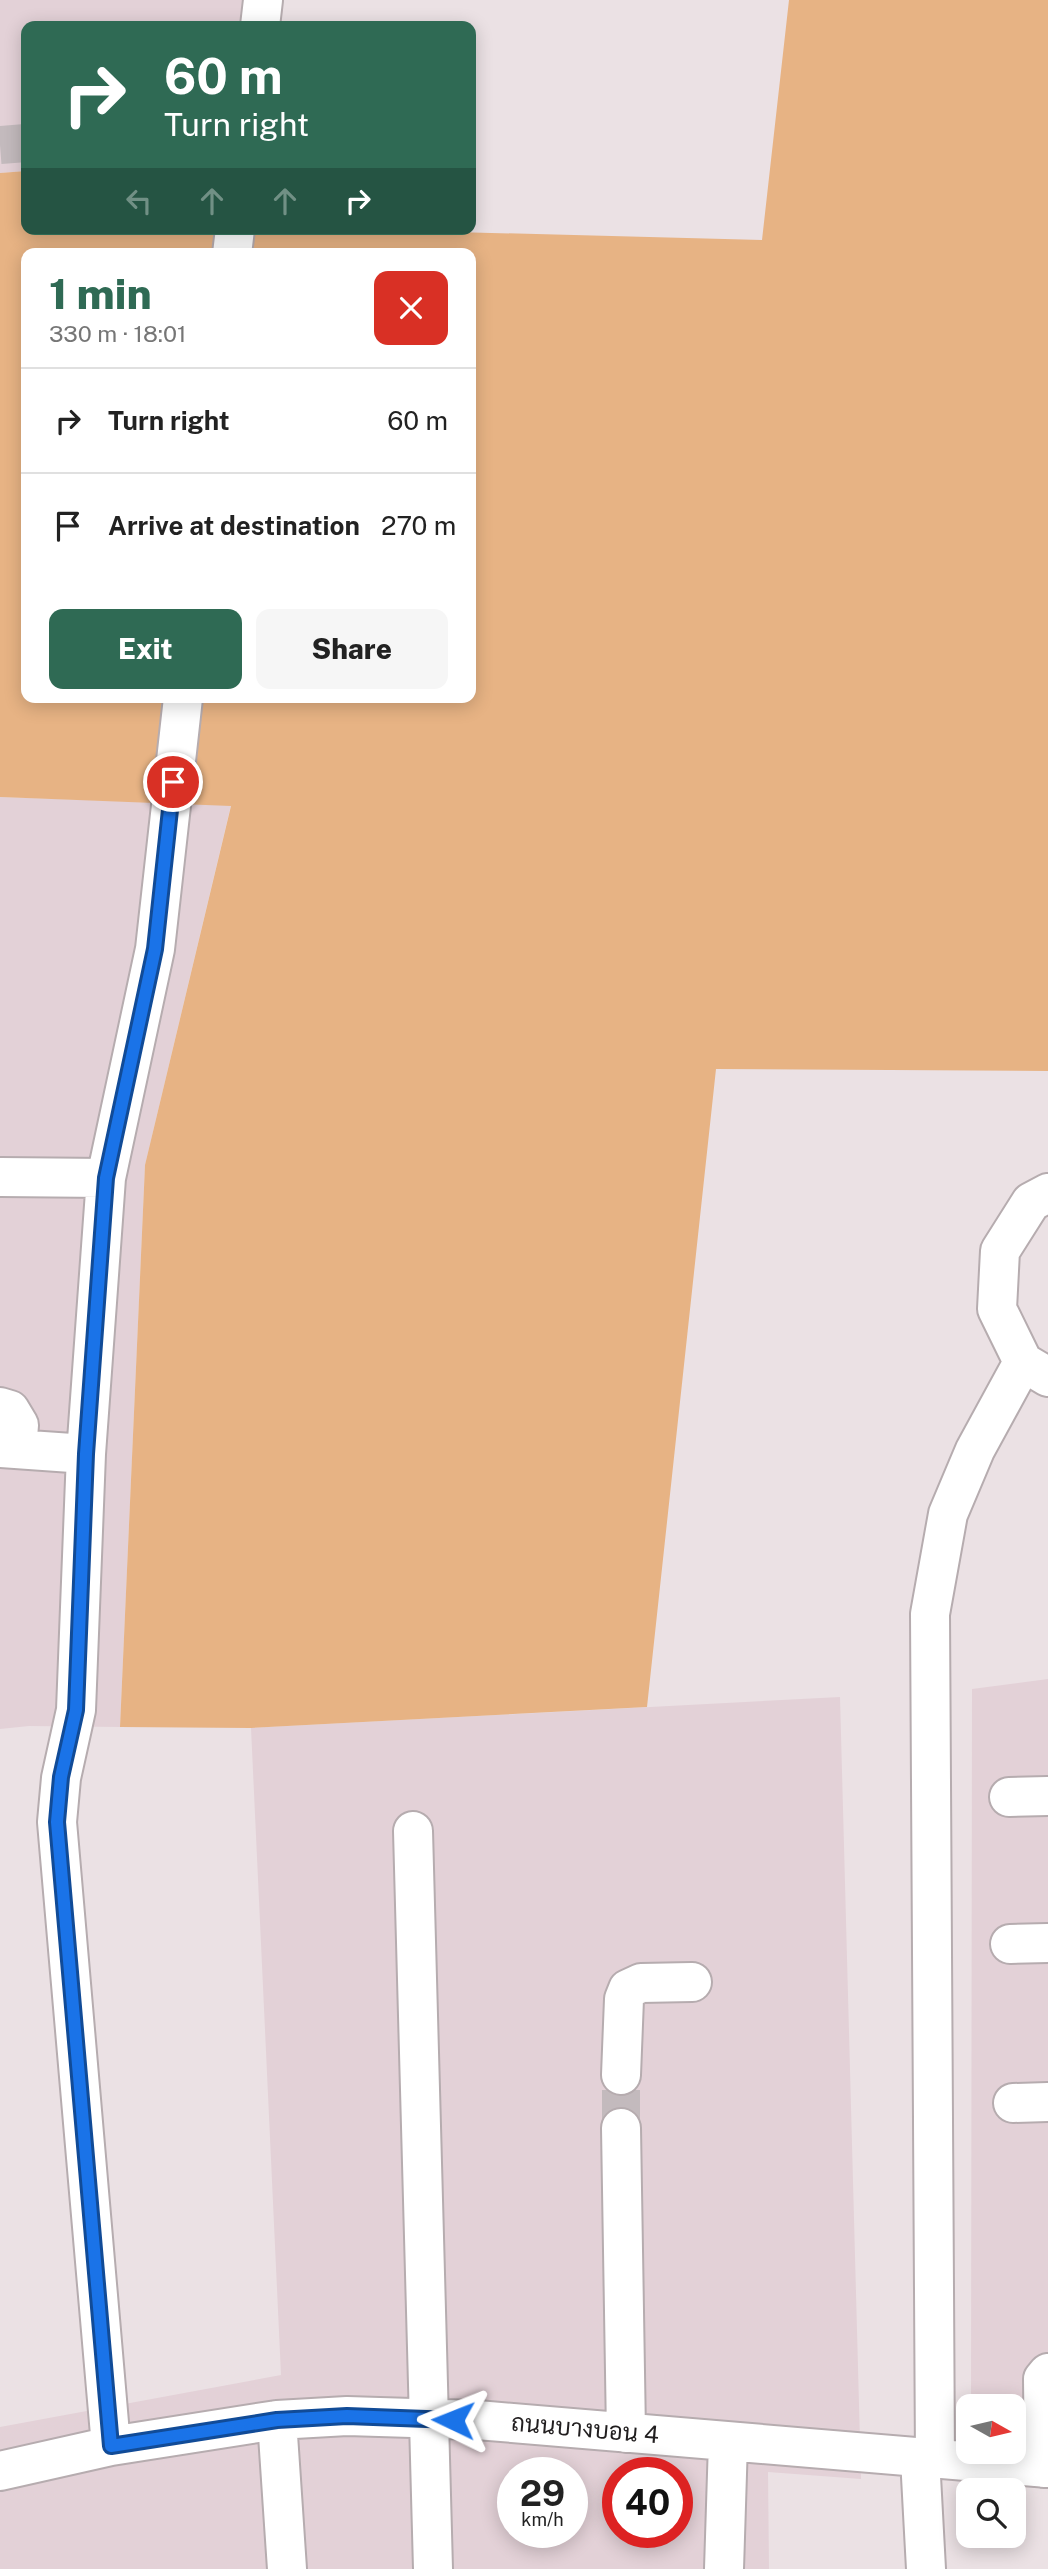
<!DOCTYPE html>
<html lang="en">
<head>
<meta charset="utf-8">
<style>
  :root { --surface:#fff; --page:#f6f6f6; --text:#222; --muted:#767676; --line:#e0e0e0; --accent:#2f6a54 }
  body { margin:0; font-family:"Public Sans",Sarabun,sans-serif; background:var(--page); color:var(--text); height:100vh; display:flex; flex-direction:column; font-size:26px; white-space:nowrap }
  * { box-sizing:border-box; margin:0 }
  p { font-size:23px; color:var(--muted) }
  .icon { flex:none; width:38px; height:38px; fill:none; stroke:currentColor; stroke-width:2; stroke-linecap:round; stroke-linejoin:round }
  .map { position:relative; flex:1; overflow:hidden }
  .panel { position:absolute; left:21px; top:248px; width:455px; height:455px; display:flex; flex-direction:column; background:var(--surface); border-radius:14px; box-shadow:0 4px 18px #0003 }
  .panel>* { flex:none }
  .top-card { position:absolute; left:21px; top:21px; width:455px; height:214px; border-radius:14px; box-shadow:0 4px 18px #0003; background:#2f6a54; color:#fff; overflow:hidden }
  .needle { width:46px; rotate:98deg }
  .tools { position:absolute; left:956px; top:2394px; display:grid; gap:14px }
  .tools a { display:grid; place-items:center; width:70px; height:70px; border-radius:14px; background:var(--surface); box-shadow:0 4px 18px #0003; font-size:35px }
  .speed { position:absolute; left:497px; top:2457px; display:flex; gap:14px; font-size:35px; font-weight:700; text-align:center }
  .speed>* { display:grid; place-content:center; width:91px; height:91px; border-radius:50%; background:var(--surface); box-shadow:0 4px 18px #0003; line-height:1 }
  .speed small { font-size:18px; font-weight:400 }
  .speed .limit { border:10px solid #d22; background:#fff; color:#111 }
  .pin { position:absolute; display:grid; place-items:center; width:60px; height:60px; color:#fff; margin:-30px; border:4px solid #fff; border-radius:50%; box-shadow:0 2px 7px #0007 }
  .me { position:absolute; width:77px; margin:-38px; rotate:272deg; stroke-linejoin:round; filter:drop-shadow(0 0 5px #0008) }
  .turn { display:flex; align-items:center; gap:24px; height:147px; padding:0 28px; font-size:32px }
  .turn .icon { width:91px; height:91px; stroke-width:2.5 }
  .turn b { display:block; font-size:49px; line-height:60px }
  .lanes { display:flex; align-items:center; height:66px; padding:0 28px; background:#0003; justify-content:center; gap:35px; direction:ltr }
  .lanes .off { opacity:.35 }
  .round { display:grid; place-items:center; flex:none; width:74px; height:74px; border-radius:14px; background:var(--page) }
  .summary { display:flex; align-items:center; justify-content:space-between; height:119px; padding:0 28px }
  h1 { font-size:42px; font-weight:800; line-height:52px; color:var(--accent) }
  .action { display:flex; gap:14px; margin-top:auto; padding:14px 28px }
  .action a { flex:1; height:80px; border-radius:14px; background:var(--accent); color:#fff; font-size:28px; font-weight:800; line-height:80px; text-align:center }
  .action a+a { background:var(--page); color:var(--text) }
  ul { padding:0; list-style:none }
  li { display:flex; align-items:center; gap:21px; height:105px; padding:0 28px; border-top:2px solid var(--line) }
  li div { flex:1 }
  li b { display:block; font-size:26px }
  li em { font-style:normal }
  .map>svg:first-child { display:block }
  .built { fill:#e3d1d7; fill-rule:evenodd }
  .green { fill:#e7b384; fill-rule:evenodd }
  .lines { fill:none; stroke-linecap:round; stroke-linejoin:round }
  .minor-tunnel { stroke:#c3babd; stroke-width:38; stroke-dasharray:38 19; stroke-linecap:butt }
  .minor-casing { stroke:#b6acaf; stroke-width:42 }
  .minor { stroke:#fff; stroke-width:38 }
  .route-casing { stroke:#114b97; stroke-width:18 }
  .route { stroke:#1a73e8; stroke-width:12 }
  .labels { text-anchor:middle; stroke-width:5; stroke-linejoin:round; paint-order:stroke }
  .street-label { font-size:24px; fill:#211e1f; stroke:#fff }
</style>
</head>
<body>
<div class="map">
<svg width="1048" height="2569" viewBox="0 0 1048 2569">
  <rect width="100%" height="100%" fill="#ebe1e4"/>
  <path class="built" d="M0 0H242L239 26H26V171L0 173Z
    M0 797 231 805 145 1165 120 1727 29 1726 0 1729Z
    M1048 1679V2418L1013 2416V2406H971L972 1689Z
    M840 1697 861 2479 768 2472 769 2569H0V2427L281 2375 251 1728ZM513 2473H572V2532H513ZM618 2473H677V2532H618Z"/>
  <path class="green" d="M789 0H1048V1071L716 1069 647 1707 251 1728 120 1727 145 1165 231 806 0 797V173L26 171V229H341L762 240ZM26 254H471V698H26Z"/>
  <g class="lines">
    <path class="minor-tunnel" d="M0 145 26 143
      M621 2128V2075"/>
    <g class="minor-casing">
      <path id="minor" d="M260 26 263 0
        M232 254 235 229
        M0 1177 106 1178
        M1048 1193 1031 1202 1000 1251 997 1309 1023 1362 1048 1377
        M0 1407 10 1410 19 1425 17 1449
        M0 1448 86 1454
        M1009 1797 1048 1796
        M413 1831 433 2569
        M1010 1944 1048 1943
        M621 2075 624 1999 628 1989 641 1983 692 1982
        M1013 2103 1048 2102
        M621 2128 626 2433
        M277 2420 287 2569
        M111 2446 57 1822 61 1778 76 1710 86 1454 106 1178 155 949 183 698
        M920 2458 926 2569
        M935 2459 930 1614 948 1514 975 1450 1023 1362
        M1044 2468 1043 2379 1048 2373
        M0 2471 111 2446 277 2420 347 2416 477 2420 1048 2468
        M724 2569 728 2442"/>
    </g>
    <use href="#minor" class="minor"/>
  </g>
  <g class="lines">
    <g class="route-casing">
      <path id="route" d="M173 782 155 949 106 1178 86 1454 76 1710 61 1777 57 1822 111 2446 277 2420 347 2416 453 2420"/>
    </g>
    <use href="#route" class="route"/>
  </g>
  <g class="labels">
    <g class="street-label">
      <text transform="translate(585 2429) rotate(5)" y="8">ถนนบางบอน 4</text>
    </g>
  </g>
</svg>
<div class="tools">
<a><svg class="needle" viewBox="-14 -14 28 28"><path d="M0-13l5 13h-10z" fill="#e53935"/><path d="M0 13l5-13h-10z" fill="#767676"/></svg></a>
<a><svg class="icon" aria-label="search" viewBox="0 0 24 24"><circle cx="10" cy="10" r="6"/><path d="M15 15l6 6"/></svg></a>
</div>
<div class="speed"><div>29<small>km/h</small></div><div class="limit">40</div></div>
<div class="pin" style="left:173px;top:782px;background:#d93025"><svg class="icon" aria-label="arrive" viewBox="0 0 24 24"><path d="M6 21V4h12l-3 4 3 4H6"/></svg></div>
<svg class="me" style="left:453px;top:2420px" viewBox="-20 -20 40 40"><path d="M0-17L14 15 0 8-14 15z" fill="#1a73e8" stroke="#fff" stroke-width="4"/></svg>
<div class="top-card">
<div class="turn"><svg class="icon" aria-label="right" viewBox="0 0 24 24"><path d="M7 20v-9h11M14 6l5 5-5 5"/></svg><div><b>60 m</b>Turn right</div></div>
<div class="lanes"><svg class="icon off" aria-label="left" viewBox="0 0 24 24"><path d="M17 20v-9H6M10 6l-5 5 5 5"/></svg><svg class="icon off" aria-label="ahead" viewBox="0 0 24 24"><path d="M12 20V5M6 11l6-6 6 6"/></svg><svg class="icon off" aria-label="ahead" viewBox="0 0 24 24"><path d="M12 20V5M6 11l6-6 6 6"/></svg><svg class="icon" aria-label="right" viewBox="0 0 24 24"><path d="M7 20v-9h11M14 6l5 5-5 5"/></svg></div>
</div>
<section class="panel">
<div class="summary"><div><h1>1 min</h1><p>330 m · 18:01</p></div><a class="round" style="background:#d93025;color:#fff"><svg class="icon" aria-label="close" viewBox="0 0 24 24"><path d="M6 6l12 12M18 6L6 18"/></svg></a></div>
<ul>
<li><svg class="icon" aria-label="right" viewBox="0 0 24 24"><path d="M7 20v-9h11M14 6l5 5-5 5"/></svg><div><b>Turn right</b></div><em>60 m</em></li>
<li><svg class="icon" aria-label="arrive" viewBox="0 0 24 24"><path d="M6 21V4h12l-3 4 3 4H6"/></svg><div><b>Arrive at destination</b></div><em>270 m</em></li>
</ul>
<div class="action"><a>Exit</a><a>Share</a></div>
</section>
</div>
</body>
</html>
